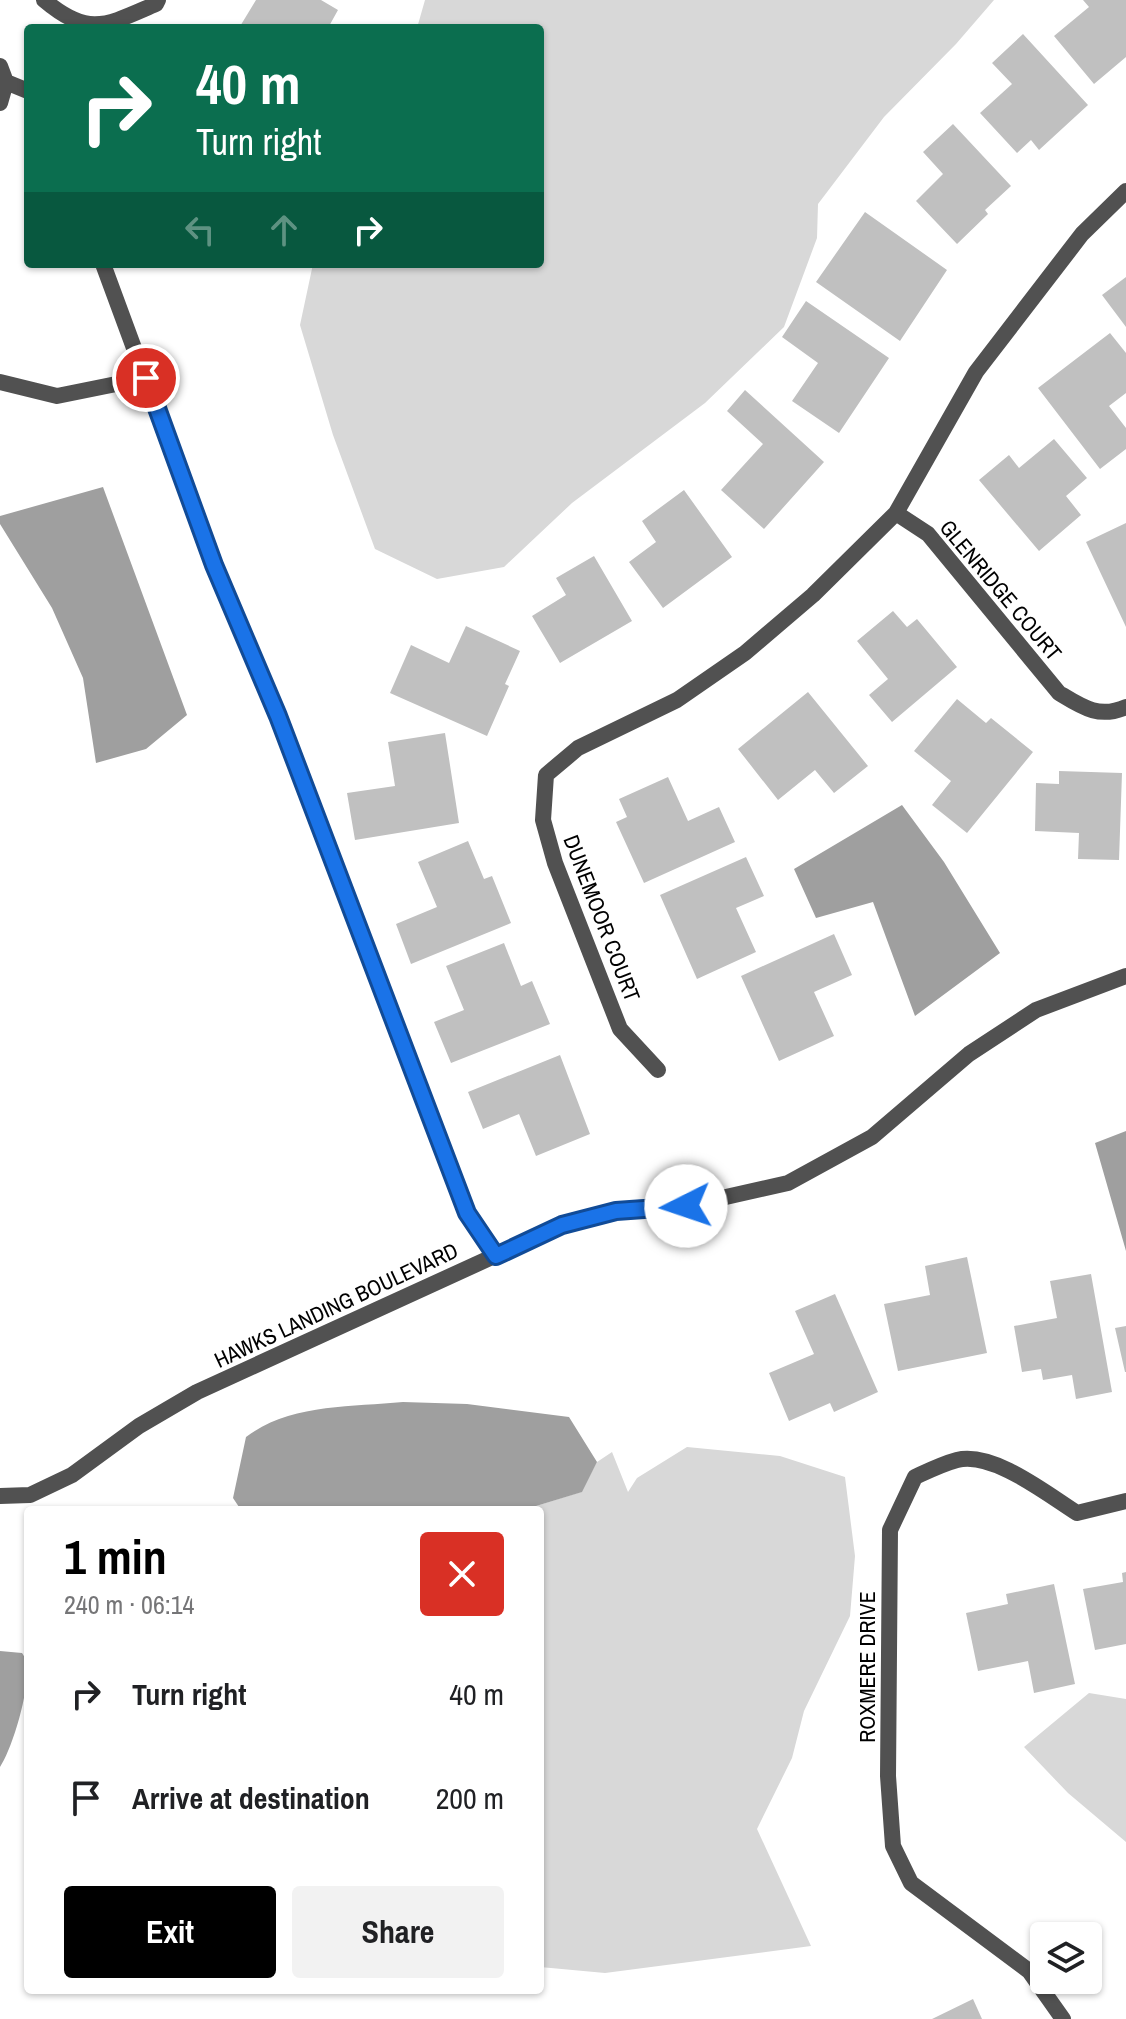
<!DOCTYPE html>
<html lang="en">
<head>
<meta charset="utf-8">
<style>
  :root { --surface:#fff; --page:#f2f2f2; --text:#202124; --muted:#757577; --accent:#000 }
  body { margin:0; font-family:"Archivo Narrow",sans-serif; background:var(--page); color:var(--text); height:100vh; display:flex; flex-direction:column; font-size:30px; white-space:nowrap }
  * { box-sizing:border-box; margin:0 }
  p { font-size:26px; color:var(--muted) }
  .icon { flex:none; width:44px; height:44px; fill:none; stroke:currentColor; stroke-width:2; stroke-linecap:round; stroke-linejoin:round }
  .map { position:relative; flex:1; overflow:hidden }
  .side { position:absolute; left:24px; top:1506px; width:520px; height:488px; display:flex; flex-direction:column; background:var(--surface); border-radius:8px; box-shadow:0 2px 6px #0004 }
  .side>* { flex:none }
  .banner { position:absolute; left:24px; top:24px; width:520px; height:244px; border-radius:8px; box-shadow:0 2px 6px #0004; background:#0b6e4f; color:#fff; overflow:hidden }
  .buttons { position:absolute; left:1030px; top:1922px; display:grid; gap:16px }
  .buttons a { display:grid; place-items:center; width:72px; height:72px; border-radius:8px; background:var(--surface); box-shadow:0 2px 6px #0004; font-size:40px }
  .pin { position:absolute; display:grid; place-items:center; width:68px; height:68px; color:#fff; margin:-34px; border:4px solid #fff; border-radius:50%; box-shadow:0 2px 8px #0007 }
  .me { position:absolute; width:88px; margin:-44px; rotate:266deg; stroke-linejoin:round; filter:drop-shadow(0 0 6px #0008) }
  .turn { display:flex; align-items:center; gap:28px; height:168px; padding:0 40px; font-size:36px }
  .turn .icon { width:104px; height:104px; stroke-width:2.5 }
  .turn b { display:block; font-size:56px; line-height:68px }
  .lanes { display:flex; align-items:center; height:76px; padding:0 40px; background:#0003; justify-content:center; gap:40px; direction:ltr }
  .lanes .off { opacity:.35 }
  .round { display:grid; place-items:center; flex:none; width:84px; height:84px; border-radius:8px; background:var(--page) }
  .summary { display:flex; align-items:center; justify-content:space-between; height:136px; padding:0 40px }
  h1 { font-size:48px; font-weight:700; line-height:60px; color:var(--accent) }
  .primary-button { display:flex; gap:16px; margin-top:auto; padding:16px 40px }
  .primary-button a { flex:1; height:92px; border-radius:8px; background:var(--accent); color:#fff; font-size:32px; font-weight:700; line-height:92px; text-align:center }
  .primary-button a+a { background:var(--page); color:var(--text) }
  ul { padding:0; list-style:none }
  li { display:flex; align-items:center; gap:24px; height:104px; padding:0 40px }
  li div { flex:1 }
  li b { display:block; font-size:30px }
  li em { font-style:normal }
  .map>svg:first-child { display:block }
  .green { fill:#d8d8d8 }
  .water { fill:#9f9f9f }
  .building { fill:#c0c0c0 }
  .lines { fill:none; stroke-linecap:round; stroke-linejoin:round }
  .service { stroke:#515151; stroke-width:16 }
  .minor { stroke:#515151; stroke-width:16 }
  .route-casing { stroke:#114b97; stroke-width:20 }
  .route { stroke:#1a73e8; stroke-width:14 }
  .labels { text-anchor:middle; stroke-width:7; stroke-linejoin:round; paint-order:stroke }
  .street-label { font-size:22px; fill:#000; stroke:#fff }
</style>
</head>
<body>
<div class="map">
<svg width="1126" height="2019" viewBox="0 0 1126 2019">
  <rect width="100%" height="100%" fill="#fff"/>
  <path class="green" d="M425 0H994L956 44 884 117 818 204 817 238 784 327 705 403 572 503 504 567 437 579 375 549 333 435 300 325 313 264H540V28H417Z
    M687 1447 780 1456 845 1477 855 1556 850 1616 804 1711 792 1758 757 1829 811 1946 605 1973 540 1967V1510H523L581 1492 597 1462 612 1452 628 1492 637 1478Z
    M1089 1693 1126 1699V1842L1068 1793 1024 1747Z"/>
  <path class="water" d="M103 487 187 715 146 749 96 763 83 678 52 608 0 524V516Z
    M902 805 944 862 1000 953 915 1016 873 902 816 918 794 869Z
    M1126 1131V1251L1095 1143Z
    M403 1402 467 1404 569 1417 597 1462 582 1492 523 1510H241L233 1498 246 1437C289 1404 350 1407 403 1402Z
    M0 1651 22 1653C37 1671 13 1748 0 1767Z"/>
  <path class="building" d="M256 0H321L338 10 328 28H239Z
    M1083 0H1126V57L1094 84 1054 36 1089 7Z
    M1023 34 1088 105 1039 150 1031 140 1017 153 980 113 1012 84 992 63Z
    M953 124 1011 186 985 210 988 214 957 244 916 201 943 174 923 152Z
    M865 212 947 270 900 341 816 282Z
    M1126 277V327L1102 295Z
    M806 301 889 358 839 433 792 401 818 363 782 337Z
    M1110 333 1126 353V393L1109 406 1126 428V449L1100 469 1038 388Z
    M745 390 824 462 764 529 721 490 763 444 727 411Z
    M1054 439 1087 478 1066 496 1081 515 1039 551 979 480 1009 455 1019 468Z
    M684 490 732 557 663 608 629 562 656 542 642 521Z
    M1126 523V627L1086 542Z
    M594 556 632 621 560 663 532 616 566 595 556 578Z
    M893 611 907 627 917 619 957 667 892 722 869 695 888 679 857 641Z
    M466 626 520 651 505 684 509 686 487 736 390 693 411 645 449 663Z
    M808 692 868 766 834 793 815 770 778 800 738 749Z
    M957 699 986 723 991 718 1033 752 967 833 932 805 951 781 914 751Z
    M445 733 459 823 355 840 347 793 395 786 388 742Z
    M1059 771 1122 773 1119 860 1078 859 1079 833 1035 831 1036 783 1059 784Z
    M668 777 688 821 719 807 735 842 644 883 616 822 627 817 619 799Z
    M468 841 484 879 492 876 511 923 411 964 396 924 437 907 418 862Z
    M746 857 764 896 736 908 756 952 697 979 660 895Z
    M834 934 852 975 814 992 834 1036 779 1061 741 976Z
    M504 943 521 986 532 981 550 1024 451 1063 434 1022 464 1010 446 966Z
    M560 1055 590 1134 536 1156 519 1114 483 1129 468 1092Z
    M967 1257 987 1353 898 1371 884 1304 930 1295 925 1266Z
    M1091 1274 1112 1392 1076 1399 1072 1375 1043 1380 1041 1369 1022 1372 1014 1326 1057 1318 1050 1281Z
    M835 1294 878 1392 834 1412 830 1403 789 1421 769 1373 814 1354 795 1311Z
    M1126 1326V1372H1125L1115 1328Z
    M1126 1572V1644L1095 1650 1083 1589 1123 1582 1122 1573Z
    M1054 1584 1075 1684 1034 1693 1028 1661 978 1671 966 1613 1008 1604 1006 1594Z
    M973 1999 982 2019H932Z"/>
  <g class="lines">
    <path class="service" d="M0 66 6 82 0 103
      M6 82 28 91
      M103 264 214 565 278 716 467 1213 496 1256
      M0 382 57 396 146 378"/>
    <path class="minor" d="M44 0C89 38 107 25 156 4L158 0
      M896 513 928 534 1059 693C1082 707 1099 719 1126 707
      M658 1070 620 1029 555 863 543 820 546 775 578 748 677 700 745 653 813 595 896 513 976 372 1082 234 1126 191
      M0 1496 30 1495 72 1475 139 1426 197 1392 562 1225 616 1211 686 1206 788 1183 872 1137 969 1054 1036 1010 1126 976
      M1063 2019 1029 1971 911 1883 893 1846 888 1776 890 1530 915 1477C928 1471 942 1464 957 1460 993 1451 1047 1494 1077 1513L1126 1501"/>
  </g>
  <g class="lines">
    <g class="route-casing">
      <path id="route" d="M146 378 214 565 278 716 467 1213 496 1256 562 1225 616 1211 686 1206"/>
    </g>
    <use href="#route" class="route"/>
  </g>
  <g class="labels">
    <g class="street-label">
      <text transform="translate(1001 590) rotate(50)" y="8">GLENRIDGE COURT</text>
      <text transform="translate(602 918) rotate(69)" y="8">DUNEMOOR COURT</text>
      <text transform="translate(336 1305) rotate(-25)" y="8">HAWKS LANDING BOULEVARD</text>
      <text transform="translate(867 1667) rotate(-90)" y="8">ROXMERE DRIVE</text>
    </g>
  </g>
</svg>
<div class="buttons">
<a><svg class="icon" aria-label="layers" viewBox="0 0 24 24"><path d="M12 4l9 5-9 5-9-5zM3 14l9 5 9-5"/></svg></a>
</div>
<div class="pin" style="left:146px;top:378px;background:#d93025"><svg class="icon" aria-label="arrive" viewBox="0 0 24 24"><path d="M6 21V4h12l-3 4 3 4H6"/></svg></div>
<svg class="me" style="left:686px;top:1206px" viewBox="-20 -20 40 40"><circle r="19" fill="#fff"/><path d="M0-13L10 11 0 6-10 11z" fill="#1a73e8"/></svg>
<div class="banner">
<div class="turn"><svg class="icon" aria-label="right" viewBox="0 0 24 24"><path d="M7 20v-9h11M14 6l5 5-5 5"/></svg><div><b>40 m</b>Turn right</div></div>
<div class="lanes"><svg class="icon off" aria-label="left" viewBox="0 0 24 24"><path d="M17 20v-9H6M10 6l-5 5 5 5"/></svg><svg class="icon off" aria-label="ahead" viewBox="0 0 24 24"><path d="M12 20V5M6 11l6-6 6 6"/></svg><svg class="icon" aria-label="right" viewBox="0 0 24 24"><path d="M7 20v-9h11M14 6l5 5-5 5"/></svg></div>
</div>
<section class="side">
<div class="summary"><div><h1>1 min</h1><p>240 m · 06:14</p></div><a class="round" style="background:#d93025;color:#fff"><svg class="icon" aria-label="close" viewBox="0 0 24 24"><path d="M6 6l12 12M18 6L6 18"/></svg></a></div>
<ul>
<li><svg class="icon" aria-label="right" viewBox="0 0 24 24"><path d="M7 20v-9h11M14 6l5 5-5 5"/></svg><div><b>Turn right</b></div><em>40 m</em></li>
<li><svg class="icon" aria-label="arrive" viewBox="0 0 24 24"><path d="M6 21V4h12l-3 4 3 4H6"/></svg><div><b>Arrive at destination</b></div><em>200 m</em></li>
</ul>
<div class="primary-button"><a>Exit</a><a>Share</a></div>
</section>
</div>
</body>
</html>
